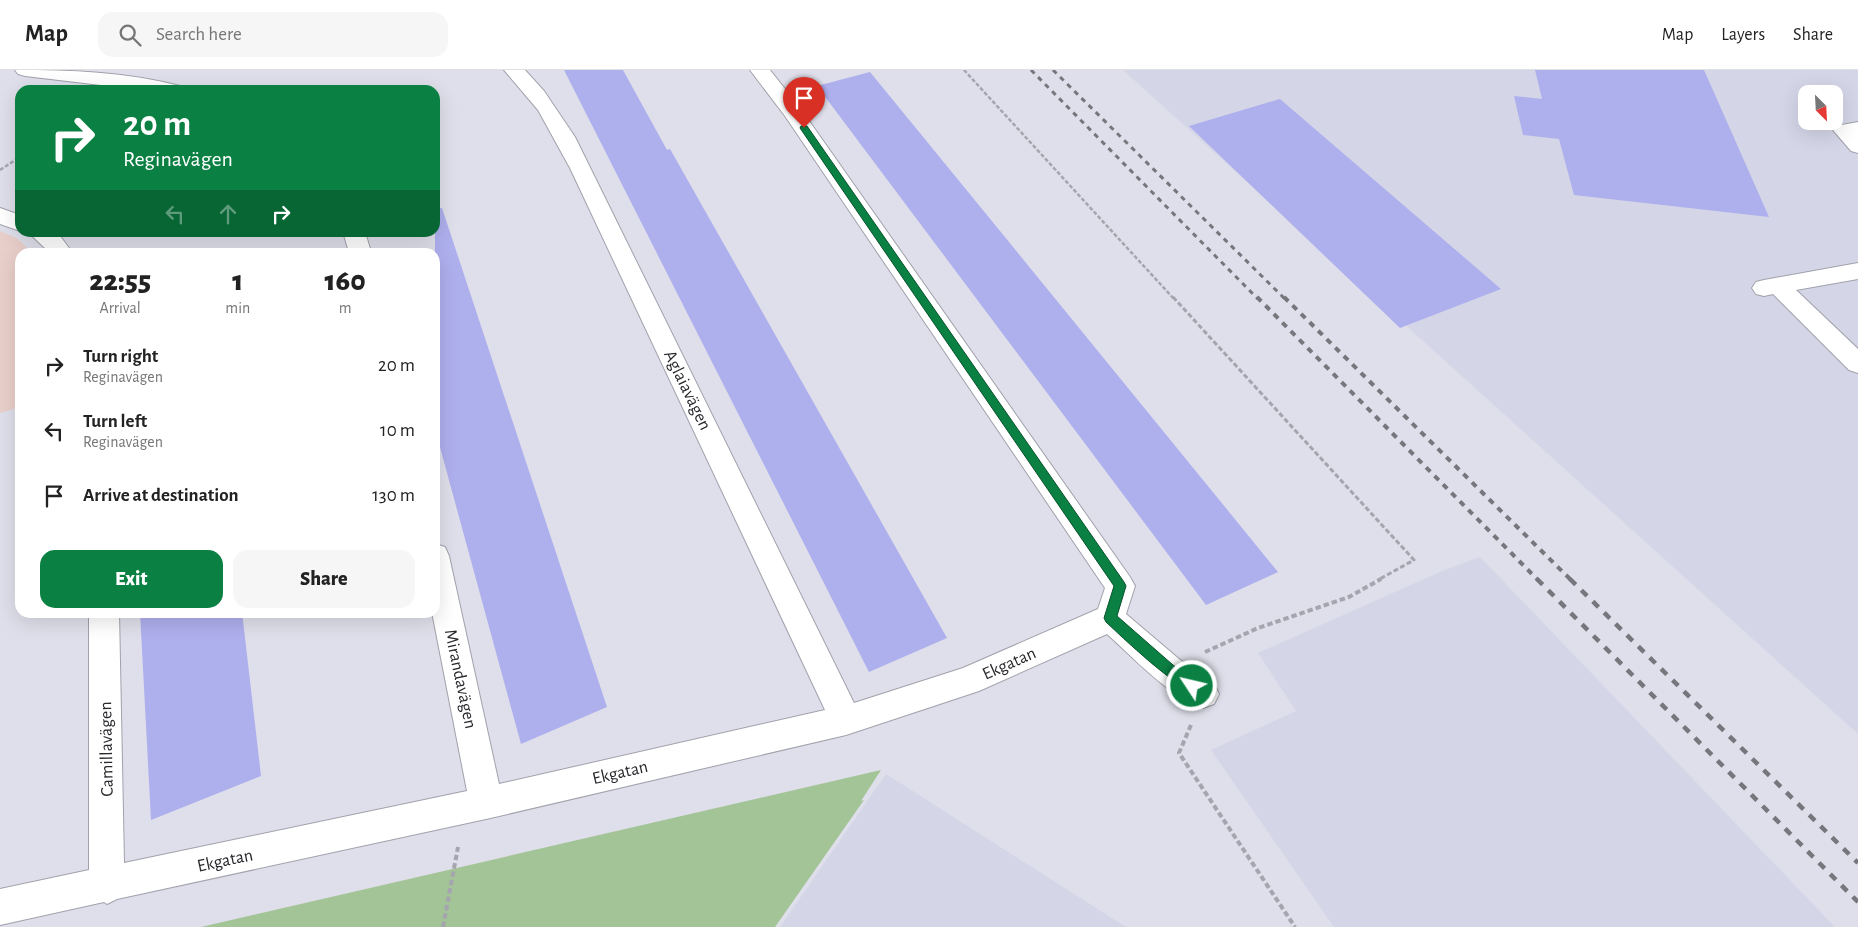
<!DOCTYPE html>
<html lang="en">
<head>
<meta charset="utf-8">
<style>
  :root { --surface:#fff; --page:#f6f6f6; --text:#222; --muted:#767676; --line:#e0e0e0; --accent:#0b8043 }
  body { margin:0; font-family:"Alegreya Sans",sans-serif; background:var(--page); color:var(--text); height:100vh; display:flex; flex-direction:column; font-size:19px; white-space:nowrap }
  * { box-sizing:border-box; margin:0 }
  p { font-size:16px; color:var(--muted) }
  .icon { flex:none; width:28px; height:28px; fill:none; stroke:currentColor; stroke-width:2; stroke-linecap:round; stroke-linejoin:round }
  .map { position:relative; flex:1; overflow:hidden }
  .sheet { position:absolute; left:15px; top:178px; width:425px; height:370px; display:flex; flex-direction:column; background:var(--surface); border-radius:15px; box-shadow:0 5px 20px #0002 }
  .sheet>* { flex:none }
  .guide { position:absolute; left:15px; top:15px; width:425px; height:152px; border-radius:15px; box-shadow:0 5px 20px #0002; background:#0b8043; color:#fff; overflow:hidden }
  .needle { width:32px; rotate:156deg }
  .tools { position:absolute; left:1798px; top:15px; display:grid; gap:10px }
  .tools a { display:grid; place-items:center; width:45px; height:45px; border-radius:10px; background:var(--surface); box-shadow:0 5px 20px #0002; font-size:25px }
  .pin { position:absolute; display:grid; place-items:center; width:42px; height:42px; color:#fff; margin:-51px -21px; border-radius:50% 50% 50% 0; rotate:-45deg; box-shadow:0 0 5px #0007 }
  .pin .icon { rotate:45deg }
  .me { position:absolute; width:55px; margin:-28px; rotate:305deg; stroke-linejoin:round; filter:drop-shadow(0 0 4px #0008) }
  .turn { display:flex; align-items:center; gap:18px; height:105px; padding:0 25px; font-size:22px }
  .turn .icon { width:65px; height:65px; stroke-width:2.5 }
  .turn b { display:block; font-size:35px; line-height:42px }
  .lanes { display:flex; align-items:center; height:48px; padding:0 25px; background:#0003; justify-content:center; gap:25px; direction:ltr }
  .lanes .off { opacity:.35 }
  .eta { display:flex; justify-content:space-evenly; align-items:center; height:85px; text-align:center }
  .eta b { font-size:30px; font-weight:800; line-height:35px }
  .action { display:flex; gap:10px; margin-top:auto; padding:10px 25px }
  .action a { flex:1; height:58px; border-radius:15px; background:var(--accent); color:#fff; font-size:20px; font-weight:800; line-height:58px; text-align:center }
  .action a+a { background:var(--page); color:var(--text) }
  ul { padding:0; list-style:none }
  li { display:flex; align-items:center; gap:15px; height:65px; padding:0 25px }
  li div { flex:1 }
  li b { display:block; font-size:19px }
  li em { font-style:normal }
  header { display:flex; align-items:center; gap:30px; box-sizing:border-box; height:70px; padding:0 25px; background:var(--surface); border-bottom:1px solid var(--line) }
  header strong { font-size:24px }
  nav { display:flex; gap:28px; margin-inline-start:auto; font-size:18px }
  .search { width:350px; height:45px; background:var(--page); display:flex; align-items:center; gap:12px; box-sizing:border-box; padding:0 18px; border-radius:15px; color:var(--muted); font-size:19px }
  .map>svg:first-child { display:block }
  .built { fill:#d4d5e7; fill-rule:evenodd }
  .education { fill:#e9cfca }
  .green { fill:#a3c496 }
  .building { fill:#aeafed }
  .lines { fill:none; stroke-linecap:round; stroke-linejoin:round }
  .minor-casing { stroke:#a1a1ac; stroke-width:2 }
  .path-far2 { stroke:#a4a5ae; stroke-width:2.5; stroke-dasharray:4 2; stroke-linecap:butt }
  .path-far1 { stroke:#a4a5ae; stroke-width:3; stroke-dasharray:5 2.5; stroke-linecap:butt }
  .path { stroke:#a4a5ae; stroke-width:4; stroke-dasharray:5.5 3; stroke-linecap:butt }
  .minor { fill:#fff; fill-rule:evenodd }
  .rail-far2 { stroke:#76767d; stroke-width:3; stroke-dasharray:5 5; stroke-linecap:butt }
  .rail-far1 { stroke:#76767d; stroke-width:4; stroke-dasharray:6 6; stroke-linecap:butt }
  .rail { stroke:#76767d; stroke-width:4.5; stroke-dasharray:8 8; stroke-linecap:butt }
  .route { fill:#0b8043; stroke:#07532c }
  .labels { text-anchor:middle; stroke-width:4; stroke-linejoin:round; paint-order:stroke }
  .street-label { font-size:18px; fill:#29292d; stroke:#fff }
</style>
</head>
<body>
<header>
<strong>Map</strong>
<div class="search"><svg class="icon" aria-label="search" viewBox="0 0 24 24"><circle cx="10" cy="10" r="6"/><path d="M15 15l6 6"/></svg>Search here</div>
<nav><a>Map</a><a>Layers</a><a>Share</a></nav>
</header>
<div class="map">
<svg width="1858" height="857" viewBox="0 0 1858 857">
  <rect width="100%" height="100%" fill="#dedfea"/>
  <path class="built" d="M1123 0H1858V664ZM1806 24H1834V51H1806Z
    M1480 487 1835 857H1334L1211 680 1296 641 1258 583 1442 501Z
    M886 704 1126 857H780Z"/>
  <path class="education" d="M0 161 18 169 31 182H20V337L0 343Z"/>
  <path class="green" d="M881 700 861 731 864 730 775 857H201Z"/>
  <path class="building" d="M564 0H623L667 80 670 79 947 568 869 602Z
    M1535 0H1704L1769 147 1574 125 1559 69 1523 65 1514 26 1542 29Z
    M870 2 1022 188 1278 502 1206 535 817 16Z
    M1280 29 1501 219 1400 258 1189 56Z
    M442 138 607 637 521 674 435 359V139Z
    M140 542H242L261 706 151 750Z"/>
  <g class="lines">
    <g class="minor-casing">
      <path id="minor" d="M15 0C71 0 126 2 180 16L183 20H143L25 6 18 4Z
        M504 0H525L544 21 575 67 854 633 963 598 1098 539 1105 518 785 46 750 0H770L800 38 1130 507 1135 516 1126 544 1179 589 1214 614 1219 624 1214 634 1203 638C1166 624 1136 590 1107 564L979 621 846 665 486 749 117 829 107 834 104 832 0 855V819L89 800V542H119L124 793 467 721 432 542H435V474L445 477 449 486 499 714 825 640 570 98 538 40Z
        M1858 52V83L1851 81 1833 60 1836 56Z
        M0 138 20 145V161L0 154Z
        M28 162H57L72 182H49Z
        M343 162H365L371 182H349Z
        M1858 193V209L1796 220 1858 279V303L1849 300 1773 224 1764 226 1756 224 1752 218 1756 212 1764 210Z"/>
    </g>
    <path class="path-far2" d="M964 0 1174 229
      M0 100 20 87"/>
    <path class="path-far1" d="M1173 227 1414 490 1378 510"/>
    <path class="path" d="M1205 582 1258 558 1349 527 1381 509
      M1191 655 1179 683 1295 857
      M443 857 458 777"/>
    <use href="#minor" class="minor"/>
    <path class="rail-far2" d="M1031 0 1258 229
      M1053 0 1285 229"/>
    <path class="rail-far1" d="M1257 227 1538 510
      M1284 227 1571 510"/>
    <path class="rail" d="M1537 509 1858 832
      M1570 509 1858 793"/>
  </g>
  <path class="route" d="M801 56H807L1124 512 1126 516 1117 546 1173 595 1196 611 1198 616 1196 620C1182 625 1119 564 1106 552L1104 548 1114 516 800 58Z"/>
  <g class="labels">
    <g class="street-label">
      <text transform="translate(688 320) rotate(64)" y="6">Aglaiavägen</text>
      <text transform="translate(1009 593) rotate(-24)" y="6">Ekgatan</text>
      <text transform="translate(461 609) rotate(78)" y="6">Mirandavägen</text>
      <text transform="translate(106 679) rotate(-91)" y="6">Camillavägen</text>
      <text transform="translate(620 702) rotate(-13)" y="6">Ekgatan</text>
      <text transform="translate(225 790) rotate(-12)" y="6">Ekgatan</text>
    </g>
  </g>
</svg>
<div class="tools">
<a><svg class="needle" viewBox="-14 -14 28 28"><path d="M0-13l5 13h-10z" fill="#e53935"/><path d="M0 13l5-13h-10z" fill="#767676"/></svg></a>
</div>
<div class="pin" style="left:804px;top:58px;background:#d93025"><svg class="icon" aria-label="arrive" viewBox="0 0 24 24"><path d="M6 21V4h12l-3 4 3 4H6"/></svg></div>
<svg class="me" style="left:1192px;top:616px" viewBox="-20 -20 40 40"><circle r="17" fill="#0b8043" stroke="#fff" stroke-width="3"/><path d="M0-11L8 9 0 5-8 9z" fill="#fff"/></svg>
<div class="guide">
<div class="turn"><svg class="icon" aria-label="right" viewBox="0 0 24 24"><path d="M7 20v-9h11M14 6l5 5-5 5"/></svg><div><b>20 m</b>Reginavägen</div></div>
<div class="lanes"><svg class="icon off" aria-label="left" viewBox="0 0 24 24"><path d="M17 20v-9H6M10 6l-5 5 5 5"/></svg><svg class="icon off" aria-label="ahead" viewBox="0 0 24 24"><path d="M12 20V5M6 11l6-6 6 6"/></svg><svg class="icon" aria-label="right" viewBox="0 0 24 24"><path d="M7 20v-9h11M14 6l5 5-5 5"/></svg></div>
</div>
<section class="sheet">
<div class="eta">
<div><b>22:55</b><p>Arrival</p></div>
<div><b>1</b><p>min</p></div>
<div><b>160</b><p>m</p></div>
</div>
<ul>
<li><svg class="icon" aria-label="right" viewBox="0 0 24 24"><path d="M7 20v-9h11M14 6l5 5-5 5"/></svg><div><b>Turn right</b><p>Reginavägen</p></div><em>20 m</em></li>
<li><svg class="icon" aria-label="left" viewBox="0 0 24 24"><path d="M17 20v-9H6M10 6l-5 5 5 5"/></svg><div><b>Turn left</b><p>Reginavägen</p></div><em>10 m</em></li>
<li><svg class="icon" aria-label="arrive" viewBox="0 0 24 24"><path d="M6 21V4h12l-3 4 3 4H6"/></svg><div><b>Arrive at destination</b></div><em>130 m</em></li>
</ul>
<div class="action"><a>Exit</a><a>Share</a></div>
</section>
</div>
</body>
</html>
